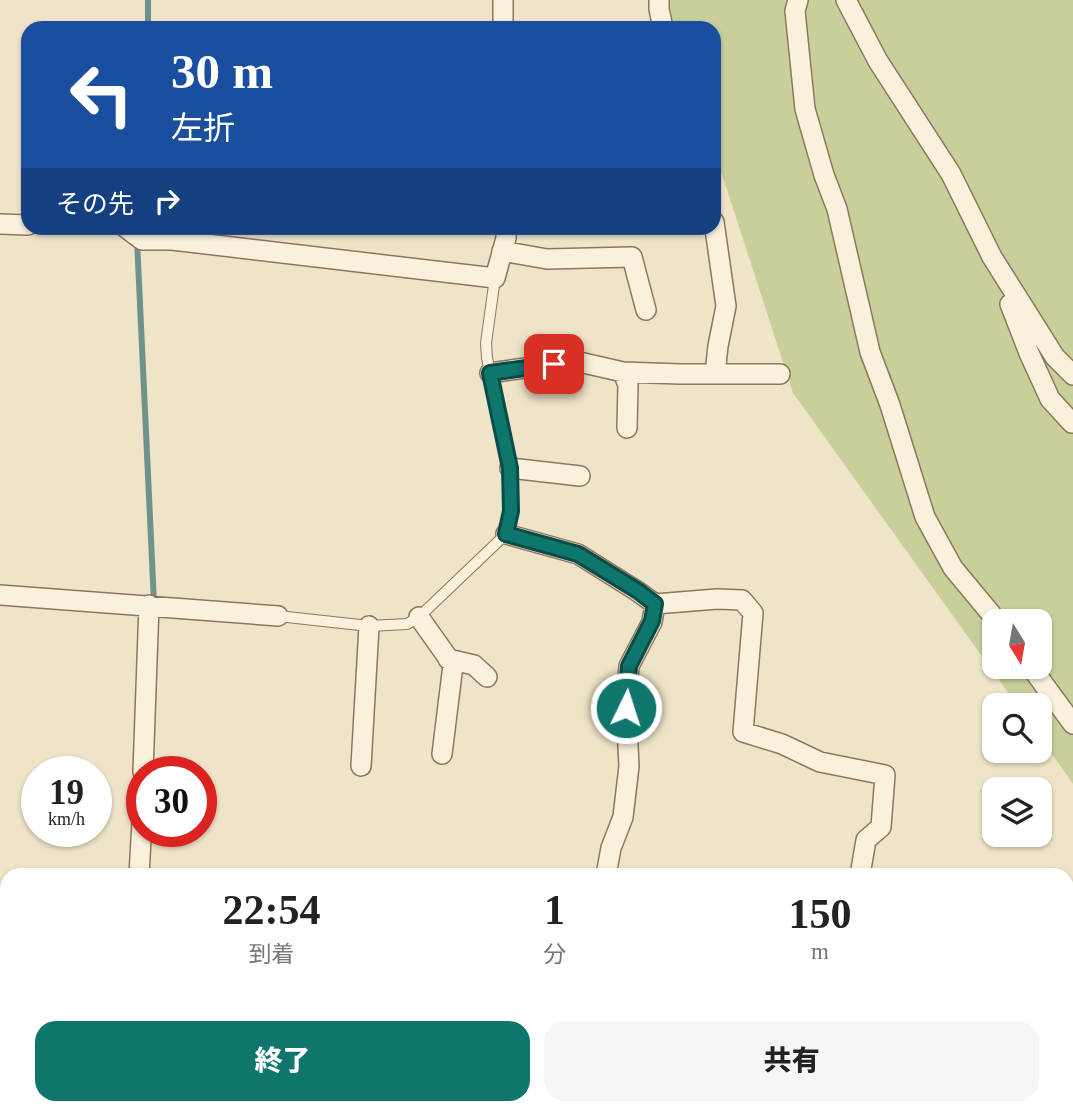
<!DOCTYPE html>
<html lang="ja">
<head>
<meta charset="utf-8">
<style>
  :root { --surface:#fff; --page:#f6f6f6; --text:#222; --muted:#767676; --accent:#0f766e }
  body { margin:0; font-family:"Times New Roman","Noto Sans JP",serif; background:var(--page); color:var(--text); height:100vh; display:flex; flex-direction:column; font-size:26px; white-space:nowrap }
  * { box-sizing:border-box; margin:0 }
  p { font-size:23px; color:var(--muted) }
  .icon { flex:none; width:38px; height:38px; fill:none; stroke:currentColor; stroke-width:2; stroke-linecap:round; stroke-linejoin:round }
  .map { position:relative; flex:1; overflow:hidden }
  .drawer { position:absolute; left:0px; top:868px; width:1074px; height:247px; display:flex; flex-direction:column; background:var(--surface); border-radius:21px 21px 0 0; box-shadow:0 2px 5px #0004 }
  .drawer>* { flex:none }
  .guide { position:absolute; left:21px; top:21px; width:700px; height:214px; border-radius:21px; box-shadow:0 2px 5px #0004; background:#1a4fa0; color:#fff; overflow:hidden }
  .needle { width:46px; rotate:169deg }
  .fabs { position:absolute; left:982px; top:609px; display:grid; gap:14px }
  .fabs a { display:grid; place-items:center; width:70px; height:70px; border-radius:14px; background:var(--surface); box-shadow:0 2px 5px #0004; font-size:35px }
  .speed { position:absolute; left:21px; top:756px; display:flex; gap:14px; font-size:35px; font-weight:700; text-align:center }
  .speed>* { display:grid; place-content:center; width:91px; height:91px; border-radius:50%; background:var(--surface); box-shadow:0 2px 5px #0004; line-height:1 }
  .speed small { font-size:18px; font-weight:400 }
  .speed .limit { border:10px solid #d22; background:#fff; color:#111 }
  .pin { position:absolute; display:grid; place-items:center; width:60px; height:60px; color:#fff; margin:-30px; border-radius:14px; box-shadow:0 4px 10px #0006 }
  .me { position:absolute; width:77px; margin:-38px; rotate:4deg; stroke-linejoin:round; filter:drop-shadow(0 0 5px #0008) }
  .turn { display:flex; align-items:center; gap:24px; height:147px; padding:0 35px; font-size:32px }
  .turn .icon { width:91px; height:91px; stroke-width:2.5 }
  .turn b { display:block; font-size:49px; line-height:60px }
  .then { display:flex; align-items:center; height:66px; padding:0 35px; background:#0003; gap:14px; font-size:26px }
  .eta { display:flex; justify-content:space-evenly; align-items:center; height:119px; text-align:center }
  .eta b { font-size:42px; font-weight:800; line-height:49px }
  .primary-button { display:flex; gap:14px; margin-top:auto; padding:14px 35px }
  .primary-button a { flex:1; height:80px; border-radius:21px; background:var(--accent); color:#fff; font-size:28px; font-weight:800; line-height:80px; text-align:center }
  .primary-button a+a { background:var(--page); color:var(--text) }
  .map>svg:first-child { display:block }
  .green { fill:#c9cf9b; fill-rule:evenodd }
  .cemetery { fill:#bfc49a }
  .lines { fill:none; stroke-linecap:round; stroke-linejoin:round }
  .stream { stroke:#6f938a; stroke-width:6 }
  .lane-casing { stroke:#8d765c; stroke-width:12 }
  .street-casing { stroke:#8d765c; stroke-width:22 }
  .secondary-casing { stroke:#6f573f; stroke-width:31 }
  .lane { stroke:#faf1dc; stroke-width:10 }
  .street { stroke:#faf1dc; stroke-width:19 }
  .secondary { stroke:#faf1dc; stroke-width:28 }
  .route-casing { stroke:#0a4d48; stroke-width:18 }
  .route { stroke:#0f766e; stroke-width:12 }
</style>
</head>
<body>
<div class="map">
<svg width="1073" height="1114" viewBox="0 0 1073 1114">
  <rect width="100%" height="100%" fill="#f0e4c8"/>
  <path class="green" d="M666 0H1073V784L1040 737V705H1017L793 393 714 150V28H675ZM994 621H1040V667H994Z"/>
  <path class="cemetery" d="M487 1108H624V1114H486Z"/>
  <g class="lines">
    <path class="stream" d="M148 28V0
      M137 240 154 603
      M348 1114 354 1108"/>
    <g class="lane-casing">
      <path id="lane" d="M278 616 369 626 407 624 419 617 506 534 511 511 510 468 487 358 486 343 495 278"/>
    </g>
    <g class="street-casing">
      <path id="street" d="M503 0V28
        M659 0V9L663 28
        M798 0 795 11 805 109 824 175 837 209 870 352 890 405 925 517 953 568 997 621
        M846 0 878 61 951 174 992 257 1055 357 1073 375
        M714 222 726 306 718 346 715 374
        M0 224 28 225
        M126 228 142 240H172L495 278 506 238V228
        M502 251 547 259 632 257 646 310
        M1010 304 1029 353 1050 399 1072 423
        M623 372 680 374H780
        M490 373 575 361 623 372 628 385 627 428
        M510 468 580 476
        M506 534 578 554 637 591 655 604 717 599 742 600 753 613 743 732 782 744 820 762 885 775 881 827 866 840 860 875
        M0 595 278 616
        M419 617 453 665 442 754
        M448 659 474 665 487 677
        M1031 667 1073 724
        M361 766 369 626
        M143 772 149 605
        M139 875 142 822
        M606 875 611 848 623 817 629 766 626 707 629 666 652 622 655 604
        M0 939 7 940
        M1068 1068 1073 1027
        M468 1108 477 1114
        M633 1114V1108
        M1061 1114 1062 1108"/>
    </g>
    <g class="secondary-casing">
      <path id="secondary" d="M0 1090 7 1091
        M97 1108 131 1114"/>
    </g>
    <use href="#lane" class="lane"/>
    <use href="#street" class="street"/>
    <use href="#secondary" class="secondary"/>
  </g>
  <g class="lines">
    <g class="route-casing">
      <path id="route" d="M554 364 490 373 510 468 511 511 506 534 578 554 638 591 655 604 652 621 629 666 626 708"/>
    </g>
    <use href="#route" class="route"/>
  </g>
</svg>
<div class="fabs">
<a><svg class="needle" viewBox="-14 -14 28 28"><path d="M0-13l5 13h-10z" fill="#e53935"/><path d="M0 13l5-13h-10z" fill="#767676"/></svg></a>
<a><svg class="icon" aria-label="search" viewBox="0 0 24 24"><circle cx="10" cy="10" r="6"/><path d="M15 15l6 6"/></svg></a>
<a><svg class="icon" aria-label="layers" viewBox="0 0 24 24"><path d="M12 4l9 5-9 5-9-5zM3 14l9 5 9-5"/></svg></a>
</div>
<div class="speed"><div>19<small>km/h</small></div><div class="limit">30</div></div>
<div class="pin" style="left:554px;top:364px;background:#d93025"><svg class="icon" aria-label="arrive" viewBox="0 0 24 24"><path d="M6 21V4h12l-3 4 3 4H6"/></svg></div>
<svg class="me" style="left:626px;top:708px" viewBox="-20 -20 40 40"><circle r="17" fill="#0f766e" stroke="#fff" stroke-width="3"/><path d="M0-11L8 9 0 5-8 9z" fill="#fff"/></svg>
<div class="guide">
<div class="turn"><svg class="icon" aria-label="left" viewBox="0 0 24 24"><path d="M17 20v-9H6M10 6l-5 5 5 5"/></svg><div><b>30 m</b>左折</div></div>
<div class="then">その先<svg class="icon" aria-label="right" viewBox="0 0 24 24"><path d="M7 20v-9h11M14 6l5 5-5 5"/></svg></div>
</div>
<section class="drawer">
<div class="eta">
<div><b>22:54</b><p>到着</p></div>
<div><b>1</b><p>分</p></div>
<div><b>150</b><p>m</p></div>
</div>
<div class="primary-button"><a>終了</a><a>共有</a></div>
</section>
</div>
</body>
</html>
